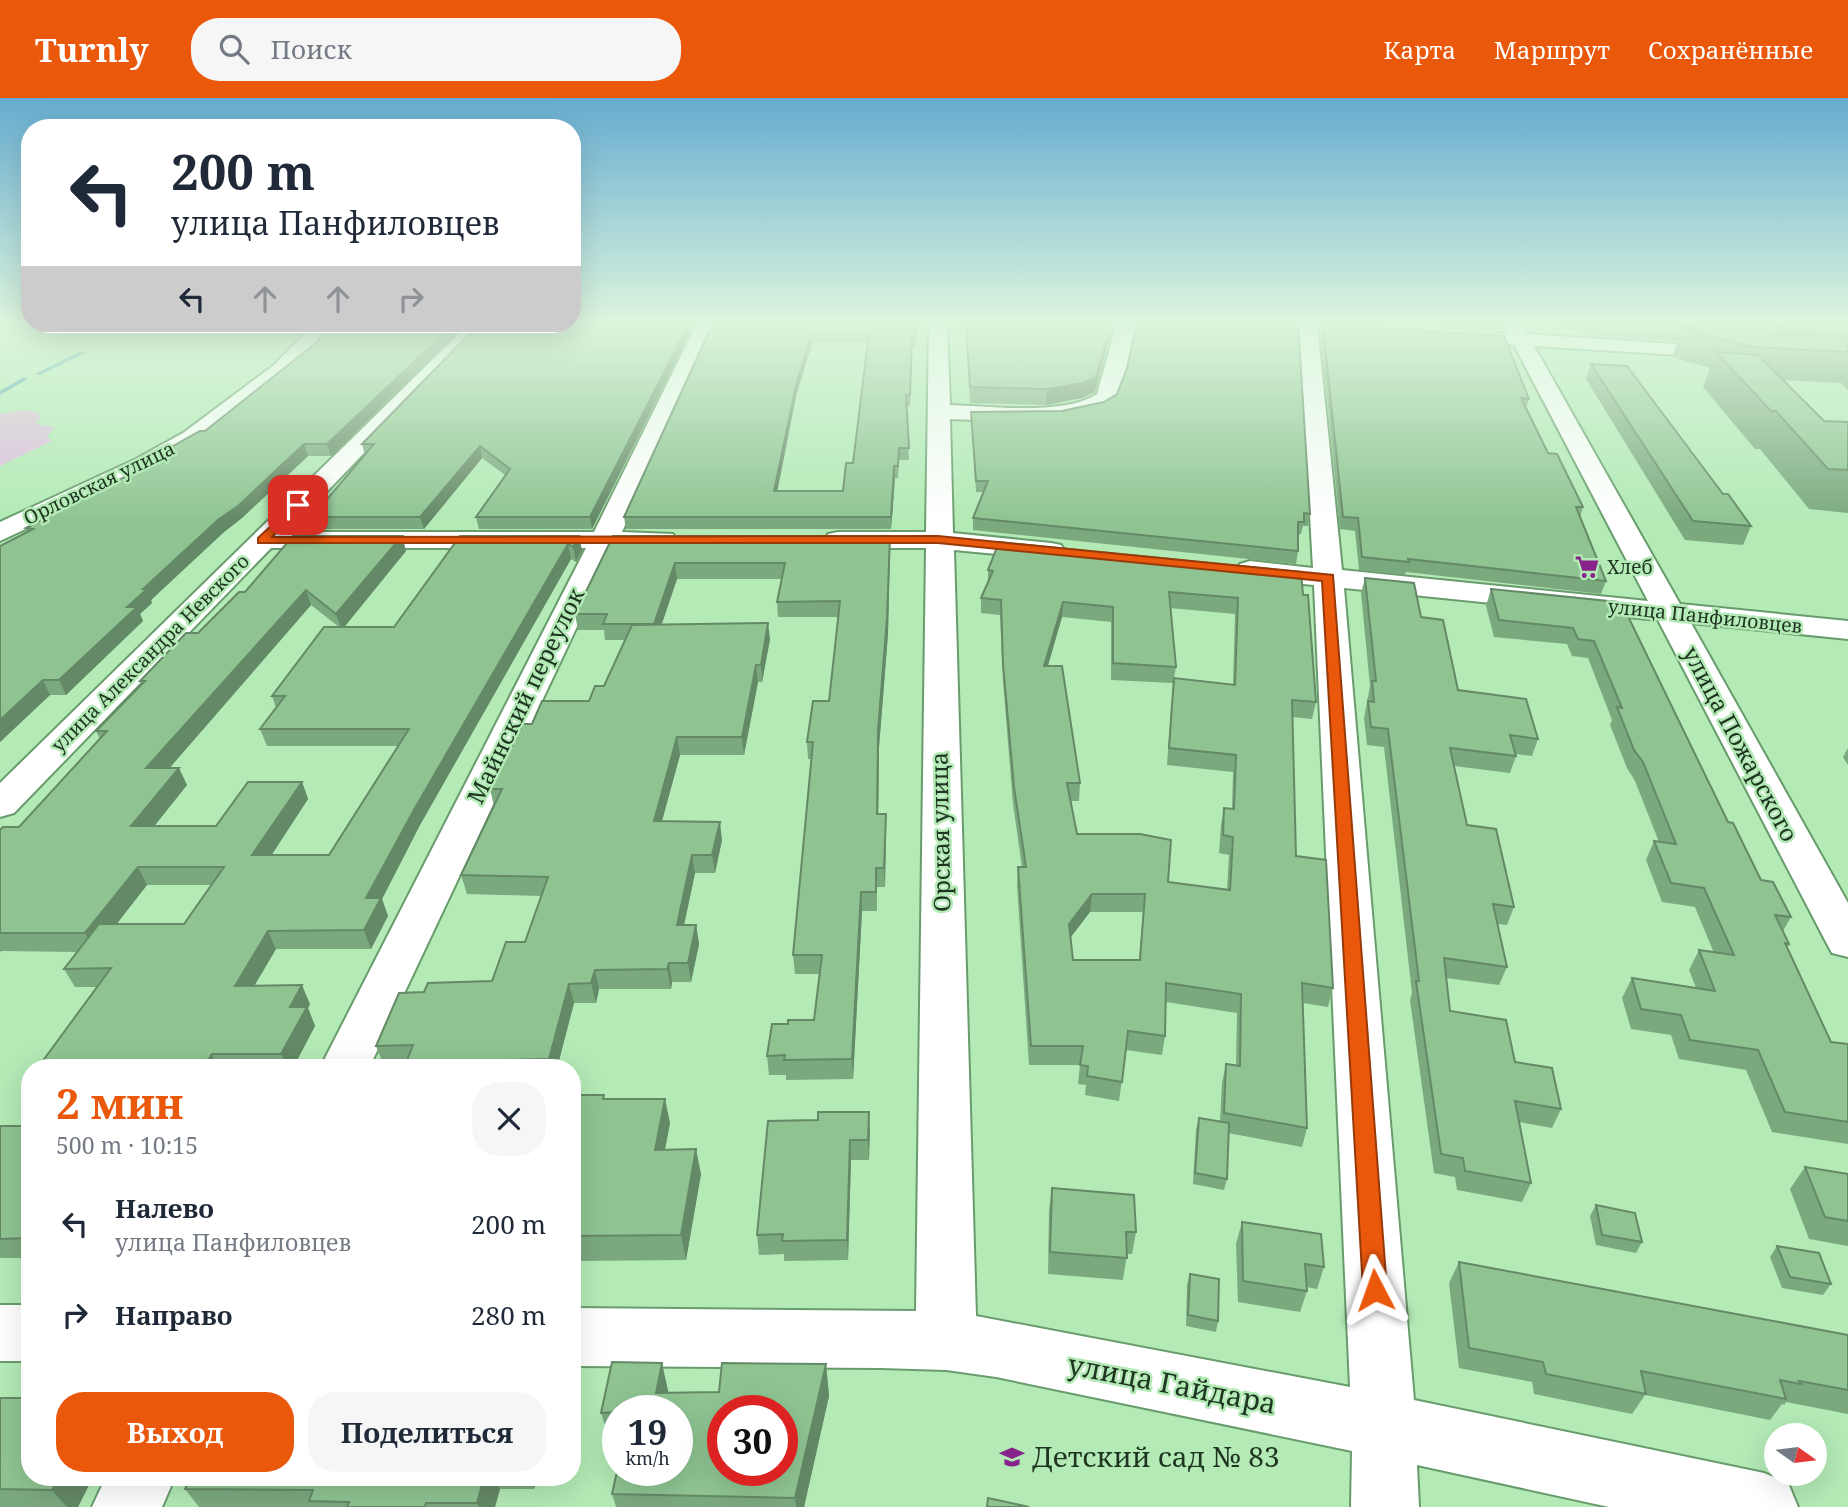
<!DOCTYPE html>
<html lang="ru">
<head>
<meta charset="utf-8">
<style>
  :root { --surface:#fff; --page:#f6f6f7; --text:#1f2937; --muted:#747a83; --accent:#ea580c }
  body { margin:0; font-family:"Noto Serif",serif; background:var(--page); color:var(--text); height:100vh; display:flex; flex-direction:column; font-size:26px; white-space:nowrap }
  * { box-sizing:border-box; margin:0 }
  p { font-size:23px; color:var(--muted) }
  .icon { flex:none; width:38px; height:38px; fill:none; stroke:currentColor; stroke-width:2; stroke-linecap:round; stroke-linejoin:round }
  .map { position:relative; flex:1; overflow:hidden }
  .details { position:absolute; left:21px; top:961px; width:560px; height:427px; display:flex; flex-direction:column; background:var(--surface); border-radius:28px; box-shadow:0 7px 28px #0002 }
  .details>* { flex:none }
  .guide { position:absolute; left:21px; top:21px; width:560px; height:214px; border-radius:28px; box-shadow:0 7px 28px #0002; background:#fff; color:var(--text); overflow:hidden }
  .needle { width:46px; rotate:104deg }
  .buttons { position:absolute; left:1764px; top:1325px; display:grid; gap:14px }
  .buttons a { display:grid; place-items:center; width:63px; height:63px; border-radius:50%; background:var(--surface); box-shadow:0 7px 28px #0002; font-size:35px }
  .speed { position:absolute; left:602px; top:1297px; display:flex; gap:14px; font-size:35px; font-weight:700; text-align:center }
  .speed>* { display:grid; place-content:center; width:91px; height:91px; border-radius:50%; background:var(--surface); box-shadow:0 7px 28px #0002; line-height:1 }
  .speed small { font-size:18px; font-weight:400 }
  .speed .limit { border:10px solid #d22; background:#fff; color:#111 }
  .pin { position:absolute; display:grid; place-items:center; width:60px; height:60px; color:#fff; margin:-30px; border-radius:14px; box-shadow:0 4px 10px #0006 }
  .me { position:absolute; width:77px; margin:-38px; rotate:356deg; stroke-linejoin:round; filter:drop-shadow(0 0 5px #0008) }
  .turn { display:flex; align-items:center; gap:24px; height:147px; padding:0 35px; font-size:32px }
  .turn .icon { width:91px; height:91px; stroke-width:2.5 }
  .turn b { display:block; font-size:49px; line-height:60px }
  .lanes { display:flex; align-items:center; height:66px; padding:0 35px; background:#0003; justify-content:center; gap:35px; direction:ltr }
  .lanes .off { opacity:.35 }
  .round { display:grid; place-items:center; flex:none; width:74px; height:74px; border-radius:28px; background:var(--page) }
  .summary { display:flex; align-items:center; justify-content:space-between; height:119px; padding:0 35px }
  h1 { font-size:42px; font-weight:700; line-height:52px; color:var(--accent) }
  .cta { display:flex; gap:14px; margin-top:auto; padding:14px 35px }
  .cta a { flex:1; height:80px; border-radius:28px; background:var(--accent); color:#fff; font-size:28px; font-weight:700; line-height:80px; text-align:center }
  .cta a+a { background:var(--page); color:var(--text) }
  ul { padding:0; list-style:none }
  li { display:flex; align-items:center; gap:21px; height:91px; padding:0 35px }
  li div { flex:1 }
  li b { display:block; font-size:26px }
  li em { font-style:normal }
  header { display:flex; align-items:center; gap:42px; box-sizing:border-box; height:98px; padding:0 35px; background:var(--accent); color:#fff }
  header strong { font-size:33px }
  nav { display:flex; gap:38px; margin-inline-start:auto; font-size:24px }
  .search { width:490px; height:63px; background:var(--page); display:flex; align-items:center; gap:18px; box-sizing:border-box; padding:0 24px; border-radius:28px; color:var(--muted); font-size:26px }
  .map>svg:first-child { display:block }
  .green { fill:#ddbddd }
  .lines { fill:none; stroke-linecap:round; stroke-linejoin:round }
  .stream { fill:#43a1ac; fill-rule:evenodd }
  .minor-casing { stroke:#689c6c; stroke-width:4 }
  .minor { fill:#fff; fill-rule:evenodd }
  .wall { fill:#7ba97e; fill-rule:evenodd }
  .shaded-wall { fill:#648966 }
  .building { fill:#8fc492; stroke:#648966; stroke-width:2; fill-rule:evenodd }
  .route { fill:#ea580c; stroke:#983908; stroke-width:2 }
  .labels { text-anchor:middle; stroke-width:5; stroke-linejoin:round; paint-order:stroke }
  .far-street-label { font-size:19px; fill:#1f3521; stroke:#b3eab6 }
  .far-poi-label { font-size:19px; fill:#1f3521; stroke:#b3eab6; text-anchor:start }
  .street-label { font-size:23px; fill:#1f3521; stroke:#b3eab6 }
  .near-street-label { font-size:28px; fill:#1f3521; stroke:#b3eab6 }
  .near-poi-label { font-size:28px; fill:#1f3521; stroke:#b3eab6; text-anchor:start }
</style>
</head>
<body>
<header>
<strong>Turnly</strong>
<div class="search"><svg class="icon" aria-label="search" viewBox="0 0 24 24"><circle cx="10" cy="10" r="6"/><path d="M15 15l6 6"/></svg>Поиск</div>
<nav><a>Карта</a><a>Маршрут</a><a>Сохранённые</a></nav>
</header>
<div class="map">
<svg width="1848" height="1409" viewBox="0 0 1848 1409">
  <rect width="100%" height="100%" fill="#b3eab6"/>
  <path class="green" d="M24 312 38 314 40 321 35 326 54 329 47 339 52 343 0 368V316Z"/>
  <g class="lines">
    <path class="stream" d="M81 253 84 255 83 256 40 277 35 276Z
      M24 279 27 281 26 282 0 297V293Z"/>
    <g class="minor-casing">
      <path id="minor" d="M697 225H716L622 434 673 436 677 442 673 448 614 450 369 970H320L586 450H271L14 715 0 719V685L469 226H488L288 434H594Z
        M929 225H947L950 307C989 308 1064 318 1097 296L1117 225H1136C1133 239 1122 296 1115 304 1089 330 987 322 950 321L953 435 1051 445 1061 447 1065 453 1061 459 1051 461 954 452 976 1218 1350 1289 1314 487 1250 481 1240 478 1236 472 1240 466 1250 463 1313 470 1299 225H1317L1342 472 1648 503 1514 247 1495 244 1492 240 1495 236 1508 235 1503 225H1522L1527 236 1735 250 1738 254 1735 258 1728 260 1534 248 1680 506 1848 523V541L1691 525 1848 805V859L1832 855 1826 844 1658 522 1344 490 1414 1302 1764 1375 1788 1385 1798 1409H1609L1417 1367 1419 1409H1351L1352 1353 996 1279 946 1272 880 1270 572 1268V1210L916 1213 926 450H838L828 448 824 442 828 436 838 434H926Z
        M315 226H333L315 250 289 276 199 345 153 371 0 443V424L136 361 183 335 274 267Z
        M0 1207H30V1263H0Z
        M106 1379H175L162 1409H92Z"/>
    </g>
    <use href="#minor" class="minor"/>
  </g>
  <path class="wall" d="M695 225 592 431H479L476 419 505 377 482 360 424 431H316L312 419 365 357 362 346Z
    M713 225H916V249H912L910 308H907L909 362H899L898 380H895L891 431H626L624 419ZM812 245H868L853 365 843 393H777L796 298Z
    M966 225 1095 294 1082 300 1046 307 970 305Z
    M1416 225H1496L1494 231Z
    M1554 225H1848V292L1841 285 1783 282 1824 323 1848 324V415L1809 411 1760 351H1755L1703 289 1710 270 1672 259 1678 243 1597 238Z
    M330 226H467L331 358H308L242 420 224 434 151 502 152 505 140 516 143 523 66 597H50L0 644 27 434 26 430 161 360 159 356 205 333 317 244Z
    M1323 227 1529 301 1526 310 1548 355 1583 409 1580 419 1606 483 1601 496 1406 474 1405 477 1359 472 1355 433 1340 431 1321 237Z
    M1591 266 1751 428 1743 447 1685 442 1586 281Z
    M971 314 1310 416 1308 428H1303L1301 436H1298V453L1296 466 973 432V420L984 394H976Z
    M402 438 406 453 343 529H394L579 438 582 453 576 464 571 461 420 727 382 801 388 818 371 851H276L255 887 310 906 308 910 315 928 293 970H46L42 964 97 889H75L64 871 77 854 1 853 0 855V732L19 729 100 641 96 633 141 587 140 583 198 535 245 494ZM311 507 339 529 272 598 276 610 260 631 267 648H398L329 757H271L308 701 302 684 216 728H154L187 687 169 670ZM147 787H211L184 826H116Z
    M613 438 890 453 888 536 879 649 878 716H886L885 789H877V813H862L853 981 786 982V977H769L767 958 788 926 814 922 819 876H795L793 857 811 661H808L807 644 829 603 838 519H778L777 504 782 481H677L662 526 770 541 762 584H758L744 657H680L662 723 722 742 715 775H695L684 827H696L699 846 691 884H672L671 891H599L596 905H574L557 970H404L405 967 384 968 376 948 424 894 492 883 525 844 541 798 467 796 461 777 494 708 490 691 532 626 589 603 604 588 625 542H605L604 532H578L575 516Z
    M988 472 1301 474 1316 604 1312 621 1292 619 1296 758 1333 890 1328 909 1303 905 1307 1030 1302 1049 1228 1035 1227 1081 1224 1092 1193 1086 1196 1031 1199 1020 1220 1024 1222 985 1226 966 1236 967 1237 915 1166 904 1165 938 1162 957 1126 952 1119 1003 1085 997 1086 987 1078 986 1080 967H1029L1017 787 1018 769H1022L1013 706 1003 583 1000 517 981 515V500L988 485ZM1170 510 1235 516 1233 587 1174 580 1172 597 1167 667 1233 674 1232 710H1224L1221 727 1219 755 1229 757 1227 792 1168 784 1077 736 1070 703H1079L1080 685 1048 568 1062 519 1111 524V582L1173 585 1176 569ZM1090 814H1143L1139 862H1073L1070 840Z
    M1365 480 1421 519 1458 592 1538 641 1532 658 1515 656 1516 658 1510 675 1454 668 1467 727 1514 809 1507 827 1497 826 1507 869 1499 887 1446 880 1450 913 1515 964 1561 1011 1552 1030 1519 1024 1531 1085 1522 1104 1457 1092 1455 1079 1434 1075 1410 902 1412 895 1384 649 1367 647 1364 620 1370 588 1361 495Z
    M1491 491 1618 504 1728 724 1761 782 1791 819 1783 833 1789 846 1787 850 1831 944 1848 946V1046L1772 1034 1746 972 1679 961 1671 937 1631 931 1622 900 1632 880 1696 890 1689 872 1699 852 1714 855 1695 809 1662 804 1646 762 1654 743 1659 744 1635 683 1627 670 1610 627 1612 622 1588 560 1572 558 1567 546 1494 539 1486 508Z
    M1848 650V667L1843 659Z
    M572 997 605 1001 670 1025 665 1052 701 1076 686 1162 578 1163 577 1157H572Z
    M869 1014V1062H851L848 1162 784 1163V1156L759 1157 757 1137 818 1022Z
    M0 1028H30V1160H0Z
    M1805 1069 1848 1076V1148L1809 1141 1790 1091Z
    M1052 1090 1136 1134 1132 1156H1127L1123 1182 1048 1176 1049 1112Z
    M1596 1107 1642 1144 1636 1155 1596 1147 1590 1118Z
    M1242 1124 1324 1169 1317 1191 1307 1189V1193L1300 1214 1238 1204 1236 1146Z
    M1777 1148 1831 1186 1823 1197 1782 1190 1770 1159Z
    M1459 1164 1848 1237V1316L1786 1304 1784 1307 1782 1306 1770 1322 1645 1297 1632 1316 1534 1296 1532 1284 1459 1270 1449 1185Z
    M1190 1176 1218 1223 1216 1234 1186 1228 1187 1187Z
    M826 1266 829 1298 804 1409H616L612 1396 677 1312H618V1346H611L601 1315 669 1295 719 1294Z
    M0 1300 93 1379 78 1409H0Z
    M191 1379H537L534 1391H500L495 1409H199L185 1391Z"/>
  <path class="shaded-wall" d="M689 225H695L592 431 590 419Z
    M1111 225H1114L1095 294 1082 300 1046 307 1047 291Z
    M454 226H467L331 358 327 346Z
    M812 235V245L796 298 775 405 774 393 796 287Z
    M304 346 308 358 242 420 224 434 151 502 152 505 140 516 143 523 66 597 59 582 143 491 219 421Z
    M480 348 482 360 424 431 420 419Z
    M894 368 895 380 891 431V419Z
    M402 438 406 453 342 532 336 516Z
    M579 438 582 453 576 464 573 449Z
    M890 438 888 536 879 649 878 734V632Z
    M568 446 571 461 420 727 382 801 388 818 371 851 364 832 366 800 415 710Z
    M675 465 677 481 656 542 654 526Z
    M306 492 311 507 154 688 146 670Z
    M1063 504 1062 519 1043 584 1044 568Z
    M768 525 770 541 762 584 761 567Z
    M756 567 758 584 744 657 742 639Z
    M43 582 50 597 0 644V622Z
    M677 639 680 657 657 741 654 723Z
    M179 670 187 687 140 746 131 728Z
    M302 684 308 701 260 775 252 757Z
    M886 716V734L885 789 884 770Z
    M720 724 722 742 715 775 712 757Z
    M692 757 695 775 680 846 677 827Z
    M138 769 147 787 95 854 85 835Z
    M861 794 862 813 853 981 852 961Z
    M1092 796 1090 814 1067 844 1069 826Z
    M696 827 699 846 691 884 688 865Z
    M268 833 276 851 243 906 235 888Z
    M669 865 672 884 671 891 667 871Z
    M595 872 599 891 596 905 591 885Z
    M569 886 574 905 557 970H551L549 961Z
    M302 887 310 906 308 910 315 928 293 970H287L281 956 290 909Z
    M212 956 218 970H203Z
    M665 1001 670 1025 660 1076 655 1052Z
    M869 1014 870 1034 869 1062 868 1042Z
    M850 1042 851 1062 848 1162 847 1142Z
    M696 1051 701 1076 686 1162 681 1137Z
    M662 1265 669 1297 656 1295Z
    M826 1266 829 1298 804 1409H796L795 1400Z
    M59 1379H93L78 1409H67L52 1392Z
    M484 1379H495L500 1391 495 1409H479L477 1405Z
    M529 1379H537L534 1391Z"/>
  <path class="building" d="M689 225 590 419H476L510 371 480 348 420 419H312L374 346H362L479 226Z
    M713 225H916V239H912L910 297H906L909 350H899L898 368H894L891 419H624ZM812 235H869L853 365H846L843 393H774L796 287Z
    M966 225H1111L1096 279 1083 285 1047 291 970 289Z
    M1137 225H1298L1310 416 1304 415V424H1298V453L973 420 988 383H976L971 314 1062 313 1104 304 1117 296 1127 270Z
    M330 226H454L327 346H304L238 408 219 421 143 491H147L127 509H137L59 582H43L0 622V448L33 431 26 430 167 357 159 356 200 333H205L317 244Z
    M1323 227 1504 238 1529 301 1521 300 1548 355 1557 356 1583 409H1576L1606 483 1408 461 1409 464 1362 459 1358 420 1343 419Z
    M1683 230 1848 240V254L1751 249Z
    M1716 254 1758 257 1824 323 1848 324V372L1828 371 1776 313H1771Z
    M1591 266 1627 268 1723 396H1728L1751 428 1693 423Z
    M293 438H402L336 516 306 492 146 670H179L131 728H216L248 684H302L252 757H329L409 631H260L285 598H272L324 529H394L460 438H579L573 449 568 446 415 710 366 800H381L364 832 268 833 235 888 302 887 290 909H307L281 956H212L203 970H151L154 965 42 964 111 870 64 871 99 826H184L224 769H138L85 835H0V732L3 729H19L107 633H96L145 583H140L186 535H198L239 494H245Z
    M613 438H890L887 520 878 632 877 716H886L884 770H876V794H861L852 961 784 962 785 957 767 958 772 926H788V922H814L822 857H793L813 644H807L813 603H829L840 503 777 504 785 465H675L654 526H603L607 516H575Z
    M999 444 1301 474 1303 497H1308L1316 604 1292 602 1296 758 1326 762 1333 890 1302 885 1307 1030 1224 1015 1226 966 1240 968 1241 896 1166 885 1165 938 1128 933 1122 984 1087 978 1088 968 1080 967 1083 948H1031L1018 769H1026L1014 689 1003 566 1001 502 981 500 993 473 988 472ZM1169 494 1238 500 1235 587 1174 580 1169 650 1236 657 1234 711 1224 710 1223 737 1233 739 1230 792 1168 784 1171 742 1140 736H1077L1067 685H1080L1062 568H1044L1063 504 1113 509V565L1176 569ZM1092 796H1145L1140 862H1073L1069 826Z
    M1365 480 1414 485 1421 519 1443 522 1458 592 1526 601 1538 641 1510 637 1516 658 1450 650 1467 727 1496 731 1514 809 1493 806 1507 869 1444 860 1450 913 1506 922 1515 964 1552 970 1561 1011 1515 1003 1531 1085 1465 1073 1463 1060 1441 1056 1416 883H1419L1388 631 1371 629 1368 603 1374 604 1372 583H1376Z
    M1491 491 1618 504 1621 510H1624L1728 724 1733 725 1761 782 1773 784 1791 819 1775 817 1789 846 1785 845 1831 944 1848 946V1024L1785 1014 1758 952 1690 942 1681 917 1641 911 1632 880 1715 893 1699 852 1734 857 1704 790 1671 785 1654 743 1676 746 1643 664 1634 652 1617 609 1622 610 1594 543 1578 541 1573 530 1499 522Z
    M768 525 761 567H756L742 639H677L654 723 720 724 712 757H692L677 827H696L688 865H669L667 871 595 872 591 885 569 886 549 961 462 963 460 970H404L413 947 376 948 399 895 424 894 428 885 492 883 506 844H525L548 779 461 777 502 691H490L523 626H532L542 603H589L595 588H604L632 527Z
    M572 997H604L603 1001H665L655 1052 696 1051 681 1137 572 1138Z
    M818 1014H869L868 1042H850L847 1142 782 1143 783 1136 757 1137 768 1023 818 1022Z
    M1199 1020 1229 1025 1227 1081 1195 1075Z
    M0 1028H30V1140L0 1141Z
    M1805 1069 1848 1076V1123L1825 1119Z
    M1052 1090 1134 1097 1136 1134H1126L1127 1160 1050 1154Z
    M1596 1107 1635 1115 1642 1144 1602 1137Z
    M1242 1124 1321 1136 1324 1169 1305 1166 1307 1193 1243 1183Z
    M1777 1148 1819 1155 1831 1186 1790 1179Z
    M1459 1164 1848 1237V1292L1799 1283 1801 1286 1780 1282 1786 1301 1641 1273 1646 1296 1546 1276 1543 1264 1469 1250Z
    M1190 1176 1219 1181 1218 1223 1188 1217Z
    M612 1264 662 1265 656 1295 719 1294 722 1265 826 1266 795 1400 612 1396 618 1369V1372H677V1312H618V1314L601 1315ZM723 1312H782V1372H723Z
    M0 1300H30V1379H59L52 1392 0 1391Z
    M191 1379H484L477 1405H426L425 1409H347L349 1404 309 1403 313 1392 185 1391Z
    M988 1400 1029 1409H987Z"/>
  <linearGradient id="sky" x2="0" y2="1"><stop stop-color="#66acd0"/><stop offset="0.53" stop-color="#ddf6de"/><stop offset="1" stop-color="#ddf6de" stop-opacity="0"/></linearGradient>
  <rect width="1848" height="423" fill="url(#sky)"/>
  <path class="route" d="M298 403 303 407 302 409 272 439 938 438 1333 477 1387 1192 1384 1199 1375 1203 1366 1199 1363 1192 1322 483 938 445H258V440Z"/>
  <defs>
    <g id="supermarket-bare" transform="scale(1.89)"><path d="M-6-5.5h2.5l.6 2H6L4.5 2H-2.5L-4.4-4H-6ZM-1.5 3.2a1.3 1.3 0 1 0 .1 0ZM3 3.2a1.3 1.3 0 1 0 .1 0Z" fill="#87238b" stroke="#b3eab6" stroke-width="2.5" paint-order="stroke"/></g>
    <g id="school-bare" transform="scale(1.89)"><path d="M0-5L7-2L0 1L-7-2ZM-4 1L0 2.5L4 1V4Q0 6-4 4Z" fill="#87238b" stroke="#b3eab6" stroke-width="2.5" paint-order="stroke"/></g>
  </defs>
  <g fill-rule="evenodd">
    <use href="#supermarket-bare" x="1587" y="469"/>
    <use href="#school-bare" x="1012" y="1359"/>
  </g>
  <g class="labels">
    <g class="far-street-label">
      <text transform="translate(99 385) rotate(-26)" y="7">Орловская улица</text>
      <text transform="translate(1705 518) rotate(6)" y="7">улица Панфиловцев</text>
      <text transform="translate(150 555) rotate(-45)" y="7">улица Александра Невского</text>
    </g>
    <g class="far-poi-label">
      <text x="1607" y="476">Хлеб</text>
    </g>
    <g class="street-label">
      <text transform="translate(526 598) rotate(-64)" y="8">Майнский переулок</text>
      <text transform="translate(1740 646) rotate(62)" y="8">улица Пожарского</text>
      <text transform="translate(941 734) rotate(-91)" y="8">Орская улица</text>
    </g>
    <g class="near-street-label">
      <text transform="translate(1172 1286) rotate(11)" y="10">улица Гайдара</text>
    </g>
    <g class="near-poi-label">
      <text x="1032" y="1369">Детский сад № 83</text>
    </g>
  </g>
</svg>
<div class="buttons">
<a><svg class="needle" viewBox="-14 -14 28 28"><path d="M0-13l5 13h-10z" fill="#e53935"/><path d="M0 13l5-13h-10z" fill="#747a83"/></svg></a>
</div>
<div class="speed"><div>19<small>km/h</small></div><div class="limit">30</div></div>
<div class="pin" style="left:298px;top:407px;background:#d93025"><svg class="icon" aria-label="arrive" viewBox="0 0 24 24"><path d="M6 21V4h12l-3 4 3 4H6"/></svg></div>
<svg class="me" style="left:1375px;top:1192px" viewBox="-20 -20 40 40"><path d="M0-17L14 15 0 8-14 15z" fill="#ea580c" stroke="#fff" stroke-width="4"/></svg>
<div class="guide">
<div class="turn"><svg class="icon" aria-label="left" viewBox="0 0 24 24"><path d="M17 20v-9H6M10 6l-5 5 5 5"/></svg><div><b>200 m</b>улица Панфиловцев</div></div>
<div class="lanes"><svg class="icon" aria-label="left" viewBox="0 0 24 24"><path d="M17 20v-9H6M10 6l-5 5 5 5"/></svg><svg class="icon off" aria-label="ahead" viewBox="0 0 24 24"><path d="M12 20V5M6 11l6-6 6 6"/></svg><svg class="icon off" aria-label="ahead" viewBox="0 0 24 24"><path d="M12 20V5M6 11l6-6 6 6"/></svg><svg class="icon off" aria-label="right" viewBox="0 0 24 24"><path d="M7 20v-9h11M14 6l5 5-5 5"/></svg></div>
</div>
<section class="details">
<div class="summary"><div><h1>2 мин</h1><p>500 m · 10:15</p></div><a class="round"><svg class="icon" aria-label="close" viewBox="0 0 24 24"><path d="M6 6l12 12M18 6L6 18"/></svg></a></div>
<ul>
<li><svg class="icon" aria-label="left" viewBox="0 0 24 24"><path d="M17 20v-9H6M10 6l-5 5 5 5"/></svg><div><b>Налево</b><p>улица Панфиловцев</p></div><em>200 m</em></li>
<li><svg class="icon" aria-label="right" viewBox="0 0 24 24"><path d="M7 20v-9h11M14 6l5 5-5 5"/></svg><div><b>Направо</b></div><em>280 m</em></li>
</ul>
<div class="cta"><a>Выход</a><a>Поделиться</a></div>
</section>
</div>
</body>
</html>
